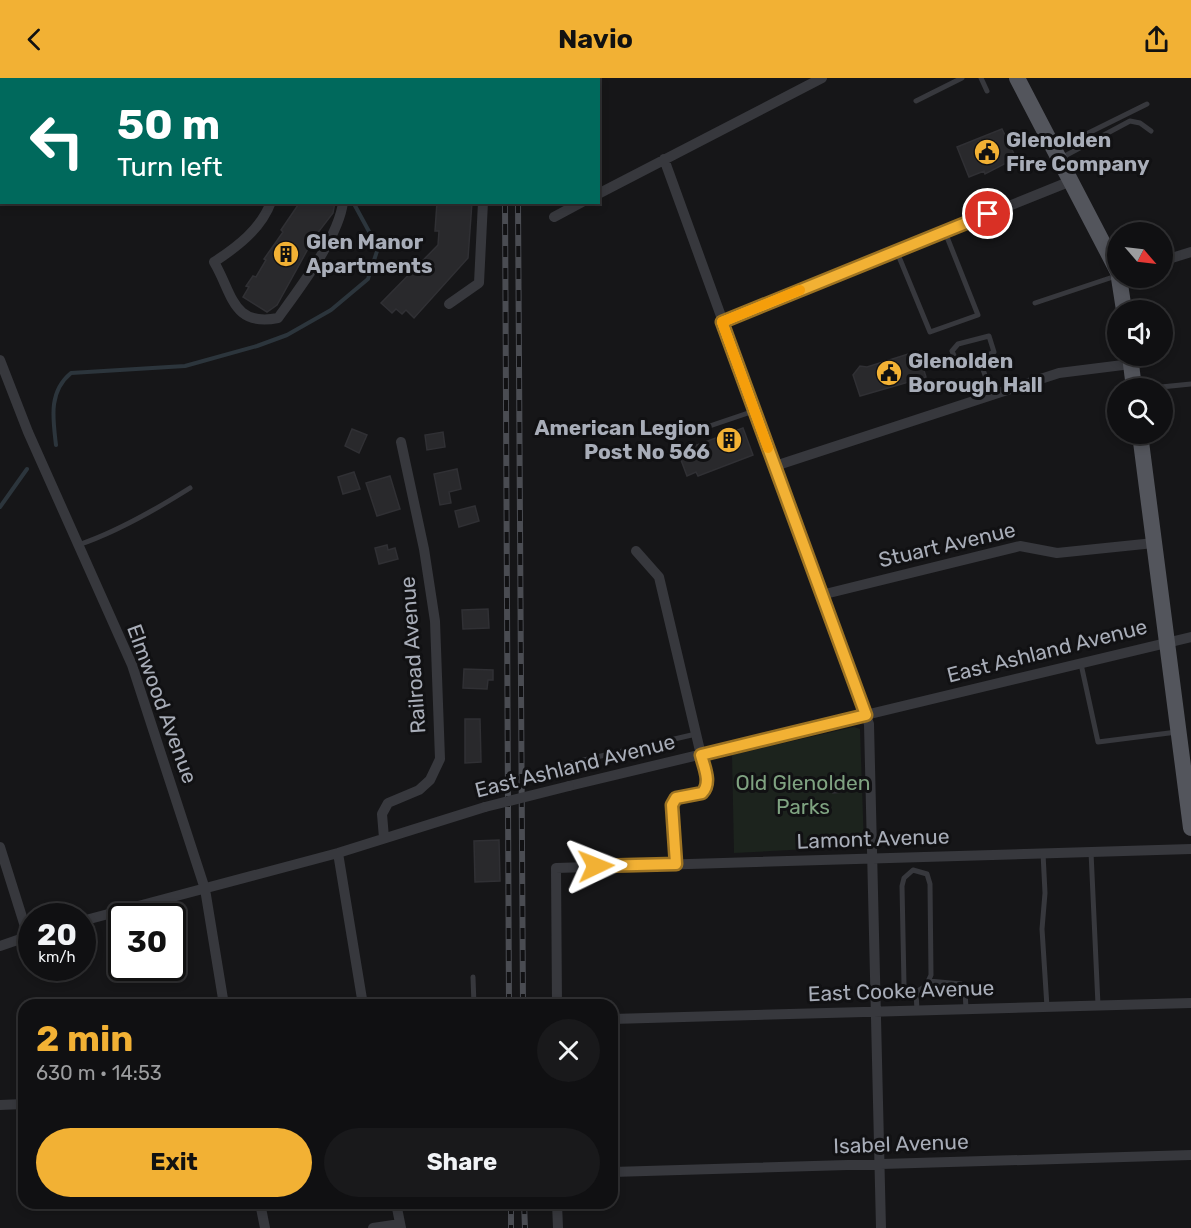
<!DOCTYPE html>
<html lang="en">
<head>
<meta charset="utf-8">
<style>
  :root { --surface:#101012; --page:#19191b; --text:#f1f3f6; --muted:#9c9d9f; --line:#303032; --accent:#f2b134 }
  body { margin:0; font-family:Rubik,sans-serif; background:var(--page); color:var(--text); height:100vh; display:flex; flex-direction:column; font-size:22px; white-space:nowrap }
  * { box-sizing:border-box; margin:0 }
  p { font-size:20px; color:var(--muted) }
  .icon { flex:none; width:33px; height:33px; fill:none; stroke:currentColor; stroke-width:2; stroke-linecap:round; stroke-linejoin:round }
  .map { position:relative; flex:1; overflow:hidden }
  .panel { position:absolute; left:18px; top:921px; width:600px; height:210px; display:flex; flex-direction:column; background:var(--surface); border-radius:18px; box-shadow:0 3px 9px #0003,0 0 0 2px var(--line) }
  .panel>* { flex:none }
  .top-card { position:absolute; left:0px; top:0px; width:600px; height:126px; box-shadow:0 3px 9px #0003,0 0 0 2px var(--line); background:#00695c; color:#fff; overflow:hidden }
  .needle { width:39px; rotate:118deg }
  .fabs { position:absolute; left:1107px; top:144px; display:grid; gap:12px }
  .fabs a { display:grid; place-items:center; width:66px; height:66px; border-radius:50%; background:var(--surface); box-shadow:0 3px 9px #0003,0 0 0 2px var(--line); font-size:30px }
  .speed { position:absolute; left:18px; top:825px; display:flex; gap:12px; font-size:30px; font-weight:700; text-align:center }
  .speed>* { display:grid; place-content:center; width:78px; height:78px; border-radius:50%; background:var(--surface); box-shadow:0 3px 9px #0003,0 0 0 2px var(--line); line-height:1 }
  .speed small { font-size:15px; font-weight:400 }
  .speed .limit { border:3px solid #111; border-radius:9px; background:#fff; color:#111 }
  .pin { position:absolute; display:grid; place-items:center; width:51px; height:51px; color:#fff; margin:-26px; border:3px solid #fff; border-radius:50%; box-shadow:0 2px 6px #0007 }
  .me { position:absolute; width:66px; margin:-33px; rotate:88deg; stroke-linejoin:round; filter:drop-shadow(0 0 4px #0008) }
  .turn { display:flex; align-items:center; gap:21px; height:126px; padding:0 18px; font-size:27px }
  .turn .icon { width:78px; height:78px; stroke-width:2.5 }
  .turn b { display:block; font-size:42px; line-height:51px }
  .round { display:grid; place-items:center; flex:none; width:63px; height:63px; border-radius:32px; background:var(--page) }
  .head { display:flex; align-items:center; justify-content:space-between; height:102px; padding:0 18px }
  h1 { font-size:36px; font-weight:700; line-height:45px; color:var(--accent) }
  .button { display:flex; gap:12px; margin-top:auto; padding:12px 18px }
  .button a { flex:1; height:69px; border-radius:36px; background:var(--accent); color:#111; font-size:24px; font-weight:700; line-height:69px; text-align:center }
  .button a+a { background:var(--page); color:var(--text) }
  header { display:flex; justify-content:space-between; align-items:center; height:78px; padding:0 18px; background:var(--accent); color:#111; font-size:27px; font-weight:700 }
  .map>svg:first-child { display:block }
  .green { fill:#1c231d }
  .lines { fill:none; stroke-linecap:round; stroke-linejoin:round }
  .stream { stroke:#2c353c; stroke-width:4 }
  .building { fill:#29292c; stroke:#303034; stroke-width:1.5 }
  .lane { stroke:#37383d; stroke-width:5 }
  .street { stroke:#37383d; stroke-width:10 }
  .primary { stroke:#53555c; stroke-width:16 }
  .rail-casing { stroke:#4a4c52; stroke-width:6 }
  .rail { stroke:#111113; stroke-width:4; stroke-dasharray:11; stroke-linecap:butt }
  .street-bridge { stroke:#37383d; stroke-width:10 }
  .route-casing { stroke:#9d7322; stroke-width:15 }
  .route { stroke:#f2b134; stroke-width:10 }
  .slow { stroke:#f59e0b; stroke-width:10 }
  .labels { text-anchor:middle; stroke-width:6; stroke-linejoin:round; paint-order:stroke }
  .poi-label { font-size:21px; font-weight:bold; fill:#a8adb8; stroke:#111113; text-anchor:start }
  .street-label { font-size:21px; fill:#a8adb8; stroke:#111113 }
  .park-label { font-size:21px; fill:#7fa381; stroke:#111113 }
</style>
</head>
<body>
<header><svg class="icon" aria-label="back" viewBox="0 0 24 24"><path d="M15 5l-7 7 7 7"/></svg>Navio<svg class="icon" aria-label="share" viewBox="0 0 24 24"><path d="M12 15V3M7 8l5-5 5 5M5 13v7h14v-7"/></svg></header>
<div class="map">
<svg width="1191" height="1150" viewBox="0 0 1191 1150">
  <rect width="100%" height="100%" fill="#161618"/>
  <path class="green" d="M854 649 860 651 864 768 734 775 732 677Z"/>
  <g class="lines">
    <path class="stream" d="M295 0V2
      M56 367C53 341 48 314 71 295L185 288 257 268 287 257 331 232 368 201 378 170 353 124
      M0 429 27 391"/>
  </g>
  <path class="building" d="M1002 51 1016 80 985 96 984 93 969 99 957 69Z
    M300 124H335L333 135 316 157 319 159 312 171 309 169 277 227 267 234 243 219 249 209 246 208 253 198 256 199 266 182 264 181 283 154 281 152Z
    M437 124H472L468 180 414 240 406 232 402 236 396 231 392 235 381 225 438 167 439 153H435Z
    M918 273 926 299 860 318 853 297 860 288 867 289Z
    M743 350 753 377 698 398 696 394 687 398 678 374Z
    M352 351 367 357 359 375 345 368Z
    M443 354 445 369 427 372 425 357Z
    M457 391 461 411 449 414 451 425 440 427 434 396Z
    M354 394 360 411 343 416 338 399Z
    M390 398 400 431 377 438 366 405Z
    M475 428 479 443 459 449 455 433Z
    M387 467 388 472 395 470 398 481 379 486 375 470Z
    M488 531 489 550 463 551 462 532Z
    M464 591 493 592V602H488L487 611 463 610Z
    M465 641H480L481 684 465 685Z
    M843 704V714L833 715V705Z
    M499 762 500 803 475 804 474 763Z"/>
  <g class="lines">
    <path class="lane" d="M981 0 987 13
      M916 23 962 0
      M1056 71 1147 26
      M1061 80 1130 43 1140 45 1151 53
      M897 174 930 254 978 237 945 154
      M1035 225 1116 198
      M977 283 994 274 989 258 958 266 952 273 958 287 980 283 992 317
      M1151 310 1191 306
      M686 356 754 333
      M78 467C117 454 155 432 190 410
      M1081 586 1098 664 1177 654
      M558 688 696 656
      M1091 774 1098 927
      M1043 775 1045 815 1042 851 1047 929
      M676 786 672 727 677 720 702 715C712 705 704 689 701 677
      M913 792 927 796 930 806 931 897 926 908 916 914H909L904 907 902 808 904 800Z
      M473 899 474 927
      M929 903 961 906 965 912 966 931
      M916 914 917 932
      M397 1127 408 1125"/>
    <path class="street" d="M104 0 105 2
      M471 0V2
      M280 2 286 0
      M364 2V0
      M0 30 2 29
      M664 81 869 646 881 1150
      M598 116 822 0
      M271 124C261 151 237 169 214 184 233 216 232 249 278 240 299 211 339 159 343 124
      M554 139 582 124
      M1162 183 1191 174
      M449 226 479 205 483 124
      M722 244 1071 103
      M0 282 28 354 132 587 205 811 224 927
      M775 388 1059 295 1131 286
      M636 473 659 499 701 677
      M821 517 1020 468 1057 475 1154 465
      M569 708 1191 559
      M384 760 382 736 388 725 419 712 430 702 440 681 435 543 424 471 401 364
      M0 769 28 858
      M338 775 363 927
      M82 843 338 775 485 729
      M0 868 32 857
      M557 927 556 790 1191 771
      M612 941 1191 925
      M0 1027 24 1026
      M612 1094 1191 1077
      M260 1125 265 1150
      M396 1125 401 1150
      M557 1125 558 1150
      M373 1150 400 1146"/>
    <path class="primary" d="M1017 0 1118 194
      M1119 200 1124 232
      M1130 278 1134 310
      M1140 356 1191 750"/>
    <g class="rail-casing">
      <path id="rail" d="M504 0V2
        M525 0V2
        M505 124 509 927
        M518 124 523 927
        M511 1125V1150
        M524 1125 525 1150"/>
    </g>
    <use href="#rail" class="rail"/>
    <path class="street-bridge" d="M485 729 569 708"/>
  </g>
  <g class="lines">
    <g class="route-casing">
      <path id="route" d="M596 788 676 786 672 727 676 720 702 715C712 705 704 689 701 677L866 637 722 244 988 136"/>
    </g>
    <use href="#route" class="route"/>
    <path class="slow" d="M768 370 722 244 800 212"/>
  </g>
  <defs>
    <g id="civic-disc" transform="scale(1.35)"><circle r="9.5" fill="#f2b134" stroke="#111113"/><path d="M-.6-6.5H3V-4.5H.6V-3L4-1V1h2V6H-6V1h2V-1L-.6-3ZM-1.2 2.5V6h2.4V2.5Z" fill="#111"/></g>
    <g id="building-disc" transform="scale(1.35)"><circle r="9.5" fill="#f2b134" stroke="#111113"/><path d="M-4-6H4V6H1V3H-1V6H-4ZM-2.5-4.3h1.7v1.8h-1.7ZM.8-4.3h1.7v1.8H.8ZM-2.5-1h1.7V.8h-1.7ZM.8-1h1.7V.8H.8Z" fill="#111"/></g>
  </defs>
  <g fill-rule="evenodd">
    <use href="#civic-disc" x="987" y="74"/>
    <use href="#building-disc" x="286" y="176"/>
    <use href="#civic-disc" x="889" y="295"/>
    <use href="#building-disc" x="729" y="362"/>
  </g>
  <g class="labels">
    <g class="poi-label">
      <text x="1006" y="69">Glenolden<tspan x="1006" dy="24">Fire Company</tspan></text>
      <text x="306" y="171">Glen Manor<tspan x="306" dy="24">Apartments</tspan></text>
      <text x="908" y="290">Glenolden<tspan x="908" dy="24">Borough Hall</tspan></text>
      <text x="710" y="357" text-anchor="end">American Legion<tspan x="710" dy="24">Post No 566</tspan></text>
    </g>
    <g class="street-label">
      <text transform="translate(947 467) rotate(-13)" y="7">Stuart Avenue</text>
      <text transform="translate(1047 573) rotate(-14)" y="7">East Ashland Avenue</text>
      <text transform="translate(413 577) rotate(-94)" y="7">Railroad Avenue</text>
      <text transform="translate(162 626) rotate(70)" y="7">Elmwood Avenue</text>
      <text transform="translate(575 688) rotate(-14)" y="7">East Ashland Avenue</text>
      <text transform="translate(873 761) rotate(-2)" y="7">Lamont Avenue</text>
      <text transform="translate(901 913) rotate(-2)" y="7">East Cooke Avenue</text>
      <text transform="translate(901 1066) rotate(-2)" y="7">Isabel Avenue</text>
    </g>
    <g class="park-label">
      <text x="803" y="712">Old Glenolden<tspan x="803" dy="24">Parks</tspan></text>
    </g>
  </g>
</svg>
<div class="fabs">
<a><svg class="needle" viewBox="-14 -14 28 28"><path d="M0-13l5 13h-10z" fill="#e53935"/><path d="M0 13l5-13h-10z" fill="#9c9d9f"/></svg></a>
<a><svg class="icon" aria-label="sound" viewBox="0 0 24 24"><path d="M4 9h4l5-4v14l-5-4H4zM17 9q2 3 0 6"/></svg></a>
<a><svg class="icon" aria-label="search" viewBox="0 0 24 24"><circle cx="10" cy="10" r="6"/><path d="M15 15l6 6"/></svg></a>
</div>
<div class="speed"><div>20<small>km/h</small></div><div class="limit">30</div></div>
<div class="pin" style="left:988px;top:136px;background:#d93025"><svg class="icon" aria-label="arrive" viewBox="0 0 24 24"><path d="M6 21V4h12l-3 4 3 4H6"/></svg></div>
<svg class="me" style="left:596px;top:788px" viewBox="-20 -20 40 40"><path d="M0-17L14 15 0 8-14 15z" fill="#f2b134" stroke="#fff" stroke-width="4"/></svg>
<div class="top-card">
<div class="turn"><svg class="icon" aria-label="left" viewBox="0 0 24 24"><path d="M17 20v-9H6M10 6l-5 5 5 5"/></svg><div><b>50 m</b>Turn left</div></div>
</div>
<section class="panel">
<div class="head"><div><h1>2 min</h1><p>630 m · 14:53</p></div><a class="round"><svg class="icon" aria-label="close" viewBox="0 0 24 24"><path d="M6 6l12 12M18 6L6 18"/></svg></a></div>
<div class="button"><a>Exit</a><a>Share</a></div>
</section>
</div>
</body>
</html>
